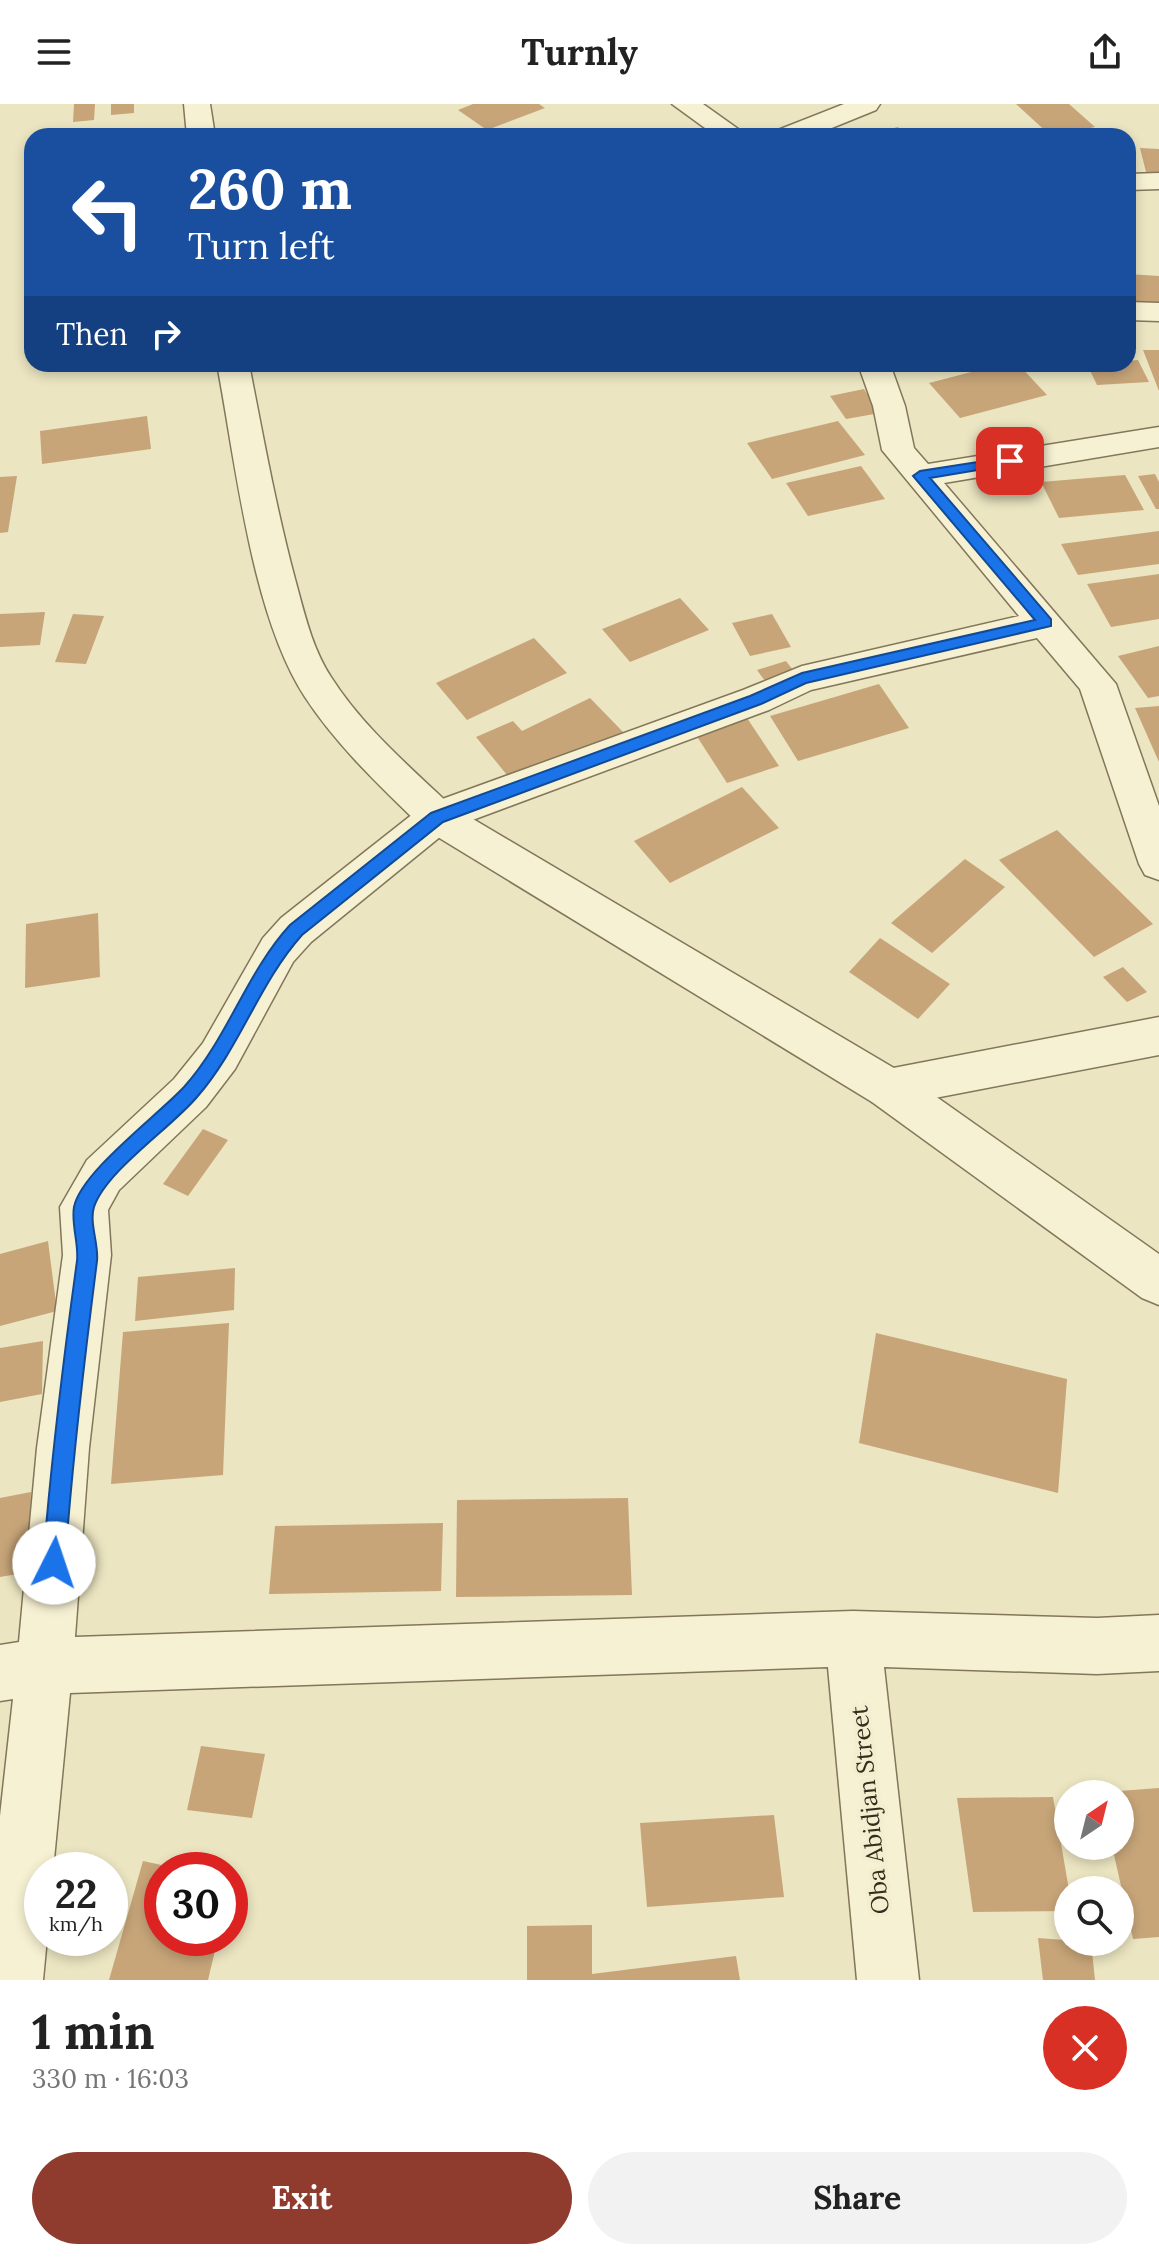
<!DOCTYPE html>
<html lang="en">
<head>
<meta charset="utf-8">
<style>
  :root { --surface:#fff; --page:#f2f2f2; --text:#222; --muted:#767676; --accent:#8f3b2d }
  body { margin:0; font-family:Lora,serif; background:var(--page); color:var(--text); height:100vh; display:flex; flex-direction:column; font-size:30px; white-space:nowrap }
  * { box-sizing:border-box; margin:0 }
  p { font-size:26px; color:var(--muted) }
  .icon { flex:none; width:44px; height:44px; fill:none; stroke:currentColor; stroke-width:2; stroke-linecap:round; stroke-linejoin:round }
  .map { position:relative; height:1876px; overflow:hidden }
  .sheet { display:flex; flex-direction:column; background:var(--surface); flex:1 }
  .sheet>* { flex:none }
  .banner { position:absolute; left:24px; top:24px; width:1112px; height:244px; border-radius:24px; box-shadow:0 4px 12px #0003; background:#1a4fa0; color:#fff; overflow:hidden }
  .needle { width:52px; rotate:35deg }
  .tools { position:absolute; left:1054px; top:1676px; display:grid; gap:16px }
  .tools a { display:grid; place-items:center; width:80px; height:80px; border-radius:50%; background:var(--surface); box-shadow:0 4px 12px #0003; font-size:40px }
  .speed { position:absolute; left:24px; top:1748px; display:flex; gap:16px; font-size:40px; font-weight:700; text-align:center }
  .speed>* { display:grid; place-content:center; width:104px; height:104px; border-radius:50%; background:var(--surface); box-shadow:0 4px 12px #0003; line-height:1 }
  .speed small { font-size:20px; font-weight:400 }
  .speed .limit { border:12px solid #d22; background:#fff; color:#111 }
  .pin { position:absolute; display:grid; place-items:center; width:68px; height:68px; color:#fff; margin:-34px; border-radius:16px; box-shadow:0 4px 12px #0006 }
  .me { position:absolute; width:88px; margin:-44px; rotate:4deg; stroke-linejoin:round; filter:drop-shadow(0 0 6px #0008) }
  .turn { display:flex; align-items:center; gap:28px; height:168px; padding:0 32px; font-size:36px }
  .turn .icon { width:104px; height:104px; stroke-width:2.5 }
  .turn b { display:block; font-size:56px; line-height:68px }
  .then { display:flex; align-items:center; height:76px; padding:0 32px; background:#0003; gap:16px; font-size:30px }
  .round { display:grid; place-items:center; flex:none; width:84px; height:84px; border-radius:42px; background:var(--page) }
  .summary { display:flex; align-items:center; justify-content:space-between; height:136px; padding:0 32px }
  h1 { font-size:48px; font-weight:700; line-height:60px }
  .button { display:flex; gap:16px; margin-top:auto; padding:16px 32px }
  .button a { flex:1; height:92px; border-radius:48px; background:var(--accent); color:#fff; font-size:32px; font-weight:700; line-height:92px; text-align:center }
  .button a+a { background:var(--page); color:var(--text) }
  header { display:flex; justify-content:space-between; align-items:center; height:104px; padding:0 32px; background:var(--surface); font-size:36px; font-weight:700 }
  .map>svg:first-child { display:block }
  .building { fill:#c7a579 }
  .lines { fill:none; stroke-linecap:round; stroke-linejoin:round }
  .minor-casing { stroke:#83765a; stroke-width:3 }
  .tertiary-casing { stroke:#83765a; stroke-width:3 }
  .minor { fill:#f7f1d3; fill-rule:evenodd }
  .tertiary { fill:#f7f1d3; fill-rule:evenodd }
  .route { fill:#1a73e8; stroke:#114b97; stroke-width:2 }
  .labels { text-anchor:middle; stroke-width:8; stroke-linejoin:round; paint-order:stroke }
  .near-street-label { font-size:24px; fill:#342c1d; stroke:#f3eed0 }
</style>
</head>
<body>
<header><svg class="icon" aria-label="menu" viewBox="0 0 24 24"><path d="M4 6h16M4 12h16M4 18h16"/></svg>Turnly<svg class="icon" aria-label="share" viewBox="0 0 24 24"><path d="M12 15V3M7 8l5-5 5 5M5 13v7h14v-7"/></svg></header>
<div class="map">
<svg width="1159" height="1876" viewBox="0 0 1159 1876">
  <rect width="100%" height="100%" fill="#ebe5c1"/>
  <path class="building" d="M74 0H95L94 16 73 18Z
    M111 0H134V9L111 11Z
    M473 0H539L545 4 487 26 458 6Z
    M1016 0H1069L1095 23 1051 32Z
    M898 23 907 32H865V31Z
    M1140 44 1159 45V68H1146Z
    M1128 170 1159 172V202L1128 200Z
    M1143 246H1159V287Z
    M1138 256 1149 278 1097 281 1087 260H1128V257Z
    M1002 260H1018L1047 291 960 314 929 279Z
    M864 285 880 309 846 315 830 292Z
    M147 312 151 345 42 360 40 327Z
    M838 317 865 351 772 375 747 339Z
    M861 362 885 395 808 412 786 379Z
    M1155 370 1159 378V405H1156L1138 372Z
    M1125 371 1144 406 1059 414 1041 378Z
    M17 372 8 428 0 429V373Z
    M1159 427V460L1078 471 1061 440Z
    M1159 470V515L1111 523 1087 480Z
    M680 494 709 526 630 558 602 525Z
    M45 508 40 541 0 543V510Z
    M73 510 104 512 86 560 55 558Z
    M772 510 791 543 750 552 732 519Z
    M534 534 567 569 467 616 436 579Z
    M1159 542V592L1148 594 1118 552Z
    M786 557 796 570 767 580 757 566Z
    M879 580 909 624 798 657 770 612Z
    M590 594 624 629 516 682 476 633 513 617 522 627Z
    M1159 602V658L1135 604Z
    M747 614 779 662 727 679 696 631Z
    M742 683 779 724 670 779 634 737Z
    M1057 726 1153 820 1094 853 999 756Z
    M965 755 1005 783 932 849 891 819Z
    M98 809 100 873 25 884 26 820Z
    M880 834 950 880 918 915 849 868Z
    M1123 863 1147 888 1127 898 1103 873Z
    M203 1025 228 1036 188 1092 163 1080Z
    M48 1137 57 1207 0 1222V1150Z
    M235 1164 234 1206 135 1217 138 1173Z
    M229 1219 223 1371 111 1380 123 1228Z
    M876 1229 1067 1275 1058 1389 859 1339Z
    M43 1237 42 1290 0 1298V1244Z
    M31 1388 29 1468 0 1473V1394Z
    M628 1394 632 1491 456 1493 457 1396Z
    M443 1419 441 1487 269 1490 275 1422Z
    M201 1642 265 1650 252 1714 187 1706Z
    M1159 1684V1833L1133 1835 1112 1742H1120V1690L1106 1688Z
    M1053 1693 1069 1786 1068 1807 973 1808 957 1694Z
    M774 1711 784 1793 647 1803 640 1719Z
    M143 1757 180 1765 162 1766V1834H218L208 1876H109Z
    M592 1821V1870L736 1852 740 1876H527V1822Z
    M1038 1834 1091 1838 1095 1876H1043Z"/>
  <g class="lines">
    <g class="minor-casing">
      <path id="minor" d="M672 0H703L748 32H716Z
        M844 0H880L876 6 812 32H774L778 26Z
        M1159 69V85L1128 86V70Z
        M1128 198 1159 199V217L1128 216Z
        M858 260H890L905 302 914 344 928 360 1159 323V343L944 379 1116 580 1159 702V776L1145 771 1139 760 1080 585 1037 534 811 586 769 606 451 724 311 838 293 858 235 965 206 1003 119 1086 108 1106 111 1151 89 1344 75 1533 853 1507 1097 1514 1159 1511V1567L1097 1570 884 1563 919 1876H857L828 1563 70 1589 53 1766H42V1834H47L43 1876H0V1712L13 1595 0 1597V1541L19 1538 37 1344 63 1151 60 1103 87 1056 174 975 203 939 263 834 281 814 423 702 743 586 802 562 1019 512 882 346 873 302Z
        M1159 913V951L888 1003 872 998 866 984 872 970 888 965Z"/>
    </g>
    <g class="tertiary-casing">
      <path id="tertiary" d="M184 0H210L215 32H187Z
        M217 260H249C263 332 276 404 295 475 304 508 312 544 331 573 362 622 409 662 451 702L904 970 1159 1150V1201L1142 1194 872 998 423 724C381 683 337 642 305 593 251 510 236 359 217 260Z"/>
    </g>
    <use href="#minor" class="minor"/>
    <use href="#tertiary" class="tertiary"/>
  </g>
  <path class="route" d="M1010 353 1014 354V360L930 374 1051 515V522L806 579 761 600 443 718 302 831C259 879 240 944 197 993 171 1024 106 1067 94 1103 89 1119 99 1141 97 1157 84 1258 72 1358 65 1459L62 1467 54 1470 46 1467 43 1459C51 1358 63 1258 77 1157 79 1140 71 1120 74 1103 81 1068 158 1011 184 983 228 934 246 869 290 821L431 709 750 592 802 569 1035 516 913 372 920 367Z"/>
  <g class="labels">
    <g class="near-street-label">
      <text transform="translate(870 1706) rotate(-96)" y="8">Oba Abidjan Street</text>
    </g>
  </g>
</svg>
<div class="tools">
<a><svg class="needle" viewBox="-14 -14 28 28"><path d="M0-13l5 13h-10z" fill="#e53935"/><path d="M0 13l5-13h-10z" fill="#767676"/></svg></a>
<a><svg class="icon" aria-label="search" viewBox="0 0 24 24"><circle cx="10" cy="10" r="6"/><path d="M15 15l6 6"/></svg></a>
</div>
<div class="speed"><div>22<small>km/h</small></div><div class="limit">30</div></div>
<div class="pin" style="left:1010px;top:357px;background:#d93025"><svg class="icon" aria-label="arrive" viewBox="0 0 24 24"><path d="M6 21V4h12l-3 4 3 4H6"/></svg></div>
<svg class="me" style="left:54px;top:1459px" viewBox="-20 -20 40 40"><circle r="19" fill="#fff"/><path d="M0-13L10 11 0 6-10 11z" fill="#1a73e8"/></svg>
<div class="banner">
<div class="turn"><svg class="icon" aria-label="left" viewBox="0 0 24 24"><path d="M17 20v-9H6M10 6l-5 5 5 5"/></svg><div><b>260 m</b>Turn left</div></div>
<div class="then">Then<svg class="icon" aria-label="right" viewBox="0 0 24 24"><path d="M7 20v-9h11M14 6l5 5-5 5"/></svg></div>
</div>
</div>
<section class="sheet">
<div class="summary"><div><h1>1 min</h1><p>330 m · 16:03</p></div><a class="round" style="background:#d93025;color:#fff"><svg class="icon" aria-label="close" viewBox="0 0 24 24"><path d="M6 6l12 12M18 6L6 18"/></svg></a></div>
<div class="button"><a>Exit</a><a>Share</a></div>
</section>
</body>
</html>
